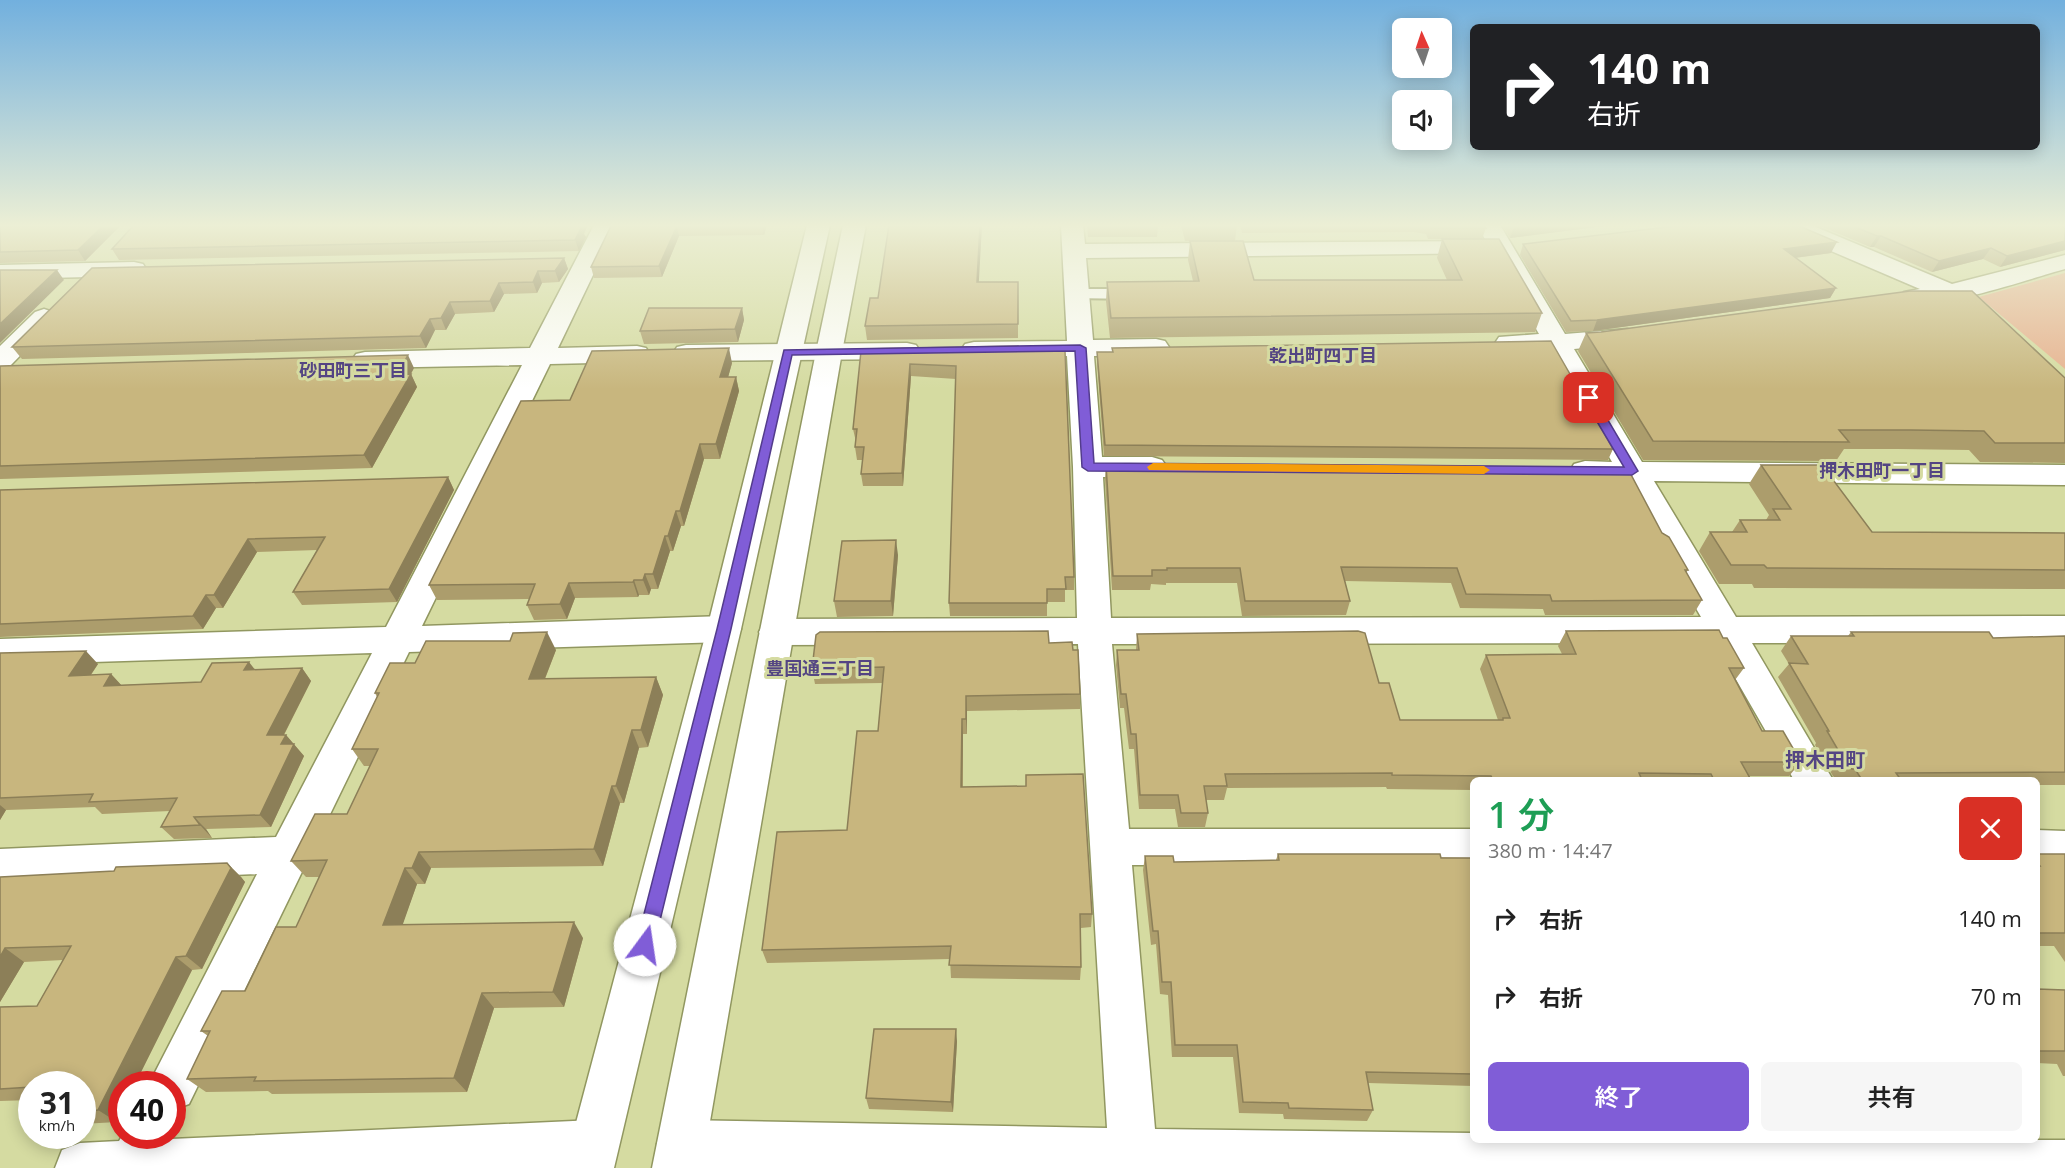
<!DOCTYPE html>
<html lang="ja">
<head>
<meta charset="utf-8">
<style>
  :root { --surface:#fff; --page:#f6f6f6; --text:#222; --muted:#767676; --accent:#805dd7 }
  body { margin:0; font-family:"Open Sans","Noto Sans JP",sans-serif; background:var(--page); color:var(--text); height:100vh; display:flex; flex-direction:column; font-size:22px; white-space:nowrap }
  * { box-sizing:border-box; margin:0 }
  p { font-size:20px; color:var(--muted) }
  .icon { flex:none; width:33px; height:33px; fill:none; stroke:currentColor; stroke-width:2; stroke-linecap:round; stroke-linejoin:round }
  .map { position:relative; flex:1; overflow:hidden }
  .details { position:absolute; left:1470px; top:777px; width:570px; height:366px; display:flex; flex-direction:column; background:var(--surface); border-radius:9px; box-shadow:0 3px 15px #0003 }
  .details>* { flex:none }
  .guide { position:absolute; left:1470px; top:24px; width:570px; height:126px; border-radius:9px; box-shadow:0 3px 15px #0003; background:#202124; color:#fff; overflow:hidden }
  .needle { width:39px; rotate:357deg }
  .controls { position:absolute; left:1392px; top:18px; display:grid; gap:12px }
  .controls a { display:grid; place-items:center; width:60px; height:60px; border-radius:9px; background:var(--surface); box-shadow:0 3px 15px #0003; font-size:30px }
  .speed { position:absolute; left:18px; top:1071px; display:flex; gap:12px; font-size:30px; font-weight:700; text-align:center }
  .speed>* { display:grid; place-content:center; width:78px; height:78px; border-radius:50%; background:var(--surface); box-shadow:0 3px 15px #0003; line-height:1 }
  .speed small { font-size:15px; font-weight:400 }
  .speed .limit { border:9px solid #d22; background:#fff; color:#111 }
  .pin { position:absolute; display:grid; place-items:center; width:51px; height:51px; color:#fff; margin:-26px; border-radius:12px; box-shadow:0 3px 9px #0006 }
  .me { position:absolute; width:66px; margin:-33px; rotate:14deg; stroke-linejoin:round; filter:drop-shadow(0 0 4px #0008) }
  .turn { display:flex; align-items:center; gap:21px; height:126px; padding:0 18px; font-size:27px }
  .turn .icon { width:78px; height:78px; stroke-width:2.5 }
  .turn b { display:block; font-size:42px; line-height:51px }
  .round { display:grid; place-items:center; flex:none; width:63px; height:63px; border-radius:9px; background:var(--page) }
  .overview { display:flex; align-items:center; justify-content:space-between; height:102px; padding:0 18px }
  h1 { font-size:36px; font-weight:600; line-height:45px; color:#1e9e55 }
  .action { display:flex; gap:12px; margin-top:auto; padding:12px 18px }
  .action a { flex:1; height:69px; border-radius:9px; background:var(--accent); color:#fff; font-size:24px; font-weight:600; line-height:69px; text-align:center }
  .action a+a { background:var(--page); color:var(--text) }
  ul { padding:0; list-style:none }
  li { display:flex; align-items:center; gap:18px; height:78px; padding:0 18px }
  li div { flex:1 }
  li b { display:block; font-size:22px }
  li em { font-style:normal }
  .map>svg:first-child { display:block }
  .green { fill:#e7b18f }
  .lines { fill:none; stroke-linecap:round; stroke-linejoin:round }
  .service-casing { stroke:#919760; stroke-width:4 }
  .minor-casing { stroke:#919760; stroke-width:3 }
  .tertiary-casing { stroke:#919760; stroke-width:3 }
  .service { fill:#fff; fill-rule:evenodd }
  .minor { fill:#fff; fill-rule:evenodd }
  .tertiary { fill:#fff; fill-rule:evenodd }
  .wall { fill:#ac9d6c }
  .shaded-wall { fill:#8c7f58 }
  .building { fill:#c8b67e; stroke:#8c7f58; stroke-width:1.5 }
  .route { fill:#805dd7; stroke:#533c8c; stroke-width:1.5 }
  .slow { fill:#f59e0b }
  .labels { text-anchor:middle; stroke-width:6; stroke-linejoin:round; paint-order:stroke }
  .neighbourhood-label { font-size:18px; font-weight:bold; fill:#544583; stroke:#d5dba1 }
  .quarter-label { font-size:20px; font-weight:bold; fill:#544583; stroke:#d5dba1 }
</style>
</head>
<body>
<div class="map">
<svg width="2065" height="1168" viewBox="0 0 2065 1168">
  <rect width="100%" height="100%" fill="#d5dba1"/>
  <path class="green" d="M2065 273V369L1979 297Z"/>
  <g class="lines">
    <g class="service-casing">
      <path id="service" d="M1077 289H1137L1143 290 1145 294 1143 298 1137 299 1071 298 1069 294 1071 290Z"/>
    </g>
    <g class="minor-casing">
      <path id="minor" d="M594 225H617L558 348 637 346 646 348 650 354 646 360 637 362 550 364 422 626 724 616 736 620 741 629 736 638 724 642 409 652 189 1104 172 1110V1084H149L257 874 0 885V849L276 837 372 653 0 665V639L386 627 522 365 365 368 356 366 352 360 356 354 365 352 530 348Z
        M1061 225H1083L1085 244 1486 241 1477 225H1500L1565 334 1627 329 1636 331 1640 337 1636 343 1574 349 1642 462 2065 465V485L1654 481 1736 617 2065 616V642L1752 643 1833 780H1794L1715 643 1112 644 1129 829H1473V865H1132L1155 1129 1473 1133V1140H2065V1168H680L664 1161 657 1144 664 1127 681 1120 1107 1128 1078 644 776 645 764 641 759 632 764 623 776 619 1077 618 1073 467 1067 356 974 358 965 356 961 350 965 344 974 342 1067 341ZM1493 253 1539 334 1499 337 1495 343 1499 349 1508 351 1548 350 1612 462 1585 461 1574 464 1570 471 1574 478 1585 481H1623L1701 617 1111 618 1103 477H1152L1162 474 1167 467 1162 460 1152 457H1102L1094 356 1156 355 1165 353 1169 347 1165 341 1156 339 1093 340 1086 258Z
        M1779 225H1811L1952 284 2065 255V269C2028 279 1938 311 1904 302L1901 297 1904 292 1920 289 1782 230Z
        M134 262 143 264 146 269 143 274 134 276 0 279V265Z
        M44 309 53 312 57 317 53 322 9 367 0 369V346L35 312Z
        M907 343 916 345 920 351 916 357 907 359 686 361 677 359 673 353 677 347 686 345Z
        M2037 830 2065 831V867L2037 866Z
        M595 1120 612 1127 619 1144 612 1161 596 1168H55L62 1150 80 1143 119 1141 122 1136H172L171 1139Z"/>
    </g>
    <g class="tertiary-casing">
      <path id="tertiary" d="M807 225H830L741 629 614 1168H564L707 629Z
        M843 225H866L842 352 702 1168H652L816 352Z"/>
    </g>
    <use href="#service" class="service"/>
    <use href="#minor" class="minor"/>
    <use href="#tertiary" class="tertiary"/>
  </g>
  <path class="wall" d="M0 225H121L85 261 0 263Z
    M655 225H767L764 235 679 236 662 277 594 278 591 267Z
    M889 225H982L978 282H1018V338L867 340 865 326 878 298Z
    M1087 225H1158L1157 237H1088Z
    M1181 225H1237L1235 241 1254 280H1447L1437 258 1442 239 1542 313 1535 332 1110 338 1106 301 1107 282 1193 281 1188 260 1190 241H1185Z
    M1240 225H1484L1486 228 1482 239H1428L1426 234 1414 232 1242 233Z
    M1502 225H1611L1510 238Z
    M1818 225H2065V250L2000 267 1983 259 1932 272 1874 247H1870Z
    M584 234 586 237 579 251 119 260 112 249Z
    M1523 244 1831 253 1795 258 1836 288 1830 298 1593 331 1566 332 1520 255Z
    M564 258 568 269 559 282 542 283 537 293 504 294 494 312 455 314 446 330H435L426 348 22 359 12 347Z
    M742 308 744 320 738 342 644 344 640 331Z
    M1586 333 2065 378V463L1980 462 1969 450 1898 449H1844L1836 461 1643 460 1578 351Z
    M1112 348 1613 449 1608 460 1104 456 1097 363V352H1112Z
    M861 351H1018L1074 577V590H1065V602H1047V616H950L949 603 956 379 911 376 903 486H863L861 474 863 460H857L855 447 856 442 853 429Z
    M732 363 728 377H736L739 391 720 459H704L684 526H681L673 551H670L658 589H651L649 595H639L638 597 575 598 567 619 534 620 527 605 529 599 437 600 429 585 570 400Z
    M0 366 414 368 411 374 417 387 372 468 0 479Z
    M1106 465 1662 533 1688 570 1686 573 1702 600 1693 615H1545L1543 609 1460 608 1451 583 1345 581 1350 601 1346 615 1242 616 1237 583H1166V585L1151 584 1150 590H1112L1105 479Z
    M1761 465 1872 532 2065 533V589L1754 588 1752 584H1719L1699 551 1710 532H1732L1740 520H1766L1769 515 1749 484Z
    M448 477 454 490 397 602 302 605 293 592 317 550 257 552 223 608H216L203 629 0 637V490Z
    M898 555 893 616 837 617 834 601Z
    M1566 631 1723 638 1744 668 1735 680 1762 731 1801 762 1789 776H1748L1751 780H1473V790L1387 789 1386 787 1227 788 1224 800H1206L1208 813 1205 827H1178L1175 809H1139L1134 749H1129L1124 708H1120L1116 665 1117 650H1136L1137 634 1379 683 1400 720H1498L1480 669 1486 655 1562 654 1558 646Z
    M1851 632 1993 638 2065 636V785H2037V780H1837L1833 776 1815 745 1816 743 1778 677 1789 664 1781 651 1791 636H1848Z
    M1049 643 1073 650 1080 694V709L967 711V734H963V787L1092 914 1091 927 1081 928V967L1080 980 951 978 950 959 767 963 762 950 847 830 878 731 883 683 815 684 812 669Z
    M556 650 545 679 656 677 663 695 648 747 639 748 624 803H620L603 866 431 868 425 884H417L402 925 583 938 564 1007 494 1008 467 1092 272 1094 268 1091 206 1092 187 1079 208 1036 201 1031 245 991 296 927 320 877H306L291 861 347 814 370 766H364L352 749 377 697 375 693 415 663Z
    M0 653 98 664 91 675 111 674 121 685 201 682 256 670 302 668 311 681 284 735H286L304 756 271 827 206 829 212 838 174 839 161 827 170 811 102 814 95 807 6 810 0 820Z
    M1278 854 1473 858V1086L1368 1083 1373 1110 1367 1121 1284 1119 1283 1114 1239 1113 1233 1057H1172L1168 995 1160 994 1156 944 1151 945 1143 870 1145 856 1174 862 1276 860Z
    M2037 854H2065V962L2054 946H2037Z
    M227 863 241 877 245 882 202 969 192 970 135 1084H122L117 1122 82 1124V1084H32V1100L0 1101V1007L37 1006 63 960 24 962 0 1002V877L114 871Z
    M2037 989 2065 990V1076H2063L2057 1064 2037 1063Z
    M957 1041 953 1112 869 1109 866 1098Z"/>
  <path class="shaded-wall" d="M104 225H121L85 261 78 250Z
    M580 225H588L584 234 586 237 579 251 575 240Z
    M762 225H767L764 235Z
    M980 225H982L978 297 977 282Z
    M1526 225H1611L1510 238 1514 227Z
    M677 226 679 236 662 277 659 266Z
    M1877 236H1881L1874 247H1870Z
    M2065 241V250L2000 267 2007 256Z
    M1837 242 1831 253 1778 260 1784 249Z
    M1991 248 1983 259 1932 272 1939 261Z
    M564 258 568 269 559 282 555 271Z
    M57 270 64 280 0 343V324Z
    M538 271 542 283 537 293 533 282Z
    M499 283 504 294 494 312 490 301Z
    M1836 288 1830 298 1593 331 1597 320Z
    M450 302 455 314 446 330 441 318Z
    M742 308 744 320 738 342 735 329Z
    M430 319 435 330 426 348 420 336Z
    M729 348 732 363 724 392 720 377Z
    M408 355 414 368 403 387 397 375Z
    M910 364 911 376 903 486 902 473Z
    M411 374 417 387 372 468 364 455Z
    M736 377 739 391 720 459 716 444Z
    M700 444 704 459 684 526 680 511Z
    M448 477 454 490 397 602 389 589Z
    M676 511 681 526 673 551 668 536Z
    M665 536 670 551 658 589 653 574Z
    M248 539 257 552 223 608 214 595Z
    M896 540 898 555 893 616 891 601Z
    M645 574 651 589 649 595 643 580Z
    M634 580 639 595 638 597 633 582Z
    M569 583 575 598 567 619 560 604Z
    M206 595 216 608 203 629 193 616Z
    M547 632 556 650 538 696 529 679Z
    M86 651 98 664 81 689 69 676Z
    M249 662 259 675 244 670Z
    M302 668 311 681 277 748 267 735Z
    M111 674 123 687 104 686Z
    M656 677 663 695 648 747 641 730Z
    M966 696 967 711V734L966 719Z
    M962 719 963 734 962 802 961 787Z
    M632 730 639 748 624 803 616 786Z
    M286 735 304 756 271 827 260 815 281 744Z
    M612 786 620 803 603 866 594 849Z
    M0 805 6 810 0 820Z
    M194 817 206 829 212 838 200 825Z
    M419 852 431 868 425 884 412 868Z
    M227 863 241 877 245 882 202 969 186 956Z
    M405 868 417 884 397 941 383 925Z
    M574 922 583 938 564 1007 553 992Z
    M5 948 24 962 0 1002V957Z
    M176 957 192 970 135 1084H122V1112L117 1122 98 1110Z
    M482 993 494 1008 467 1092 454 1078Z
    M956 1029 957 1041 953 1112 951 1102Z"/>
  <path class="building" d="M0 225H104L78 250 0 252Z
    M134 225H580V226H582L575 240 112 249Z
    M655 225H725L677 226Z
    M889 225H980L977 282H1018V324L865 326 870 298H878Z
    M1186 225H1237V226H1186Z
    M1430 225H1484L1486 228H1431Z
    M1684 225H1797L1837 242 1784 249 1836 288 1597 320 1571 321 1523 244Z
    M1850 225H2065V241L2007 256 1991 248 1939 261 1881 236H1877Z
    M611 226H677L659 266 591 267Z
    M1442 239H1499L1542 313 1111 318 1107 282 1199 281 1190 241H1243L1254 280H1462Z
    M564 258 555 271H538L533 282 499 283 490 301 450 302 441 318 430 319 420 336 12 347 92 268Z
    M0 270H57L0 324Z
    M1910 291H1972L2065 378V443H1995L1984 431 1911 430H1839L1849 442 1653 441 1586 333 1601 332Z
    M649 308H742L735 329 640 331Z
    M1551 341 1613 449 1105 445 1097 352H1113L1112 348Z
    M1018 346V351H1065L1074 577H1065L1066 589H1047V603H949L956 366 910 364 902 473 861 474 864 447H855L857 429H853L861 351 862 349Z
    M729 348 720 377H736L716 444H700L680 511H676L668 536H665L653 574H645L643 580H634L633 582 569 583 560 604 527 605 535 584 429 585 521 401 570 400 592 351Z
    M408 355 397 375 411 374 364 455 0 466V366Z
    M1106 465 1628 469 1662 533 1669 537 1688 570H1685L1702 600 1552 601 1550 595 1466 594 1457 568 1341 567 1350 601H1245L1240 568H1167V570H1152V576H1113Z
    M1761 465H1822L1872 532 2065 533V570L1767 568 1764 565H1731L1710 532H1747L1740 520H1780L1773 509H1791Z
    M448 477 389 589 293 592 325 537 248 539 214 595H206L193 616 0 624V490Z
    M896 540 891 601H834L842 541Z
    M1719 630 1723 638H1727L1744 668H1729L1762 731H1783L1801 762H1741L1751 780H1714L1711 774 1639 773 1642 780H1493L1491 776 1392 775V773L1225 774 1227 786H1204L1208 813H1181L1178 795H1140L1136 734H1131L1126 694H1121L1117 650H1139L1137 634 1358 631 1365 633 1379 683H1389L1400 720H1503V718H1510L1486 655 1576 654 1566 631Z
    M1048 631 1049 643 1072 642 1073 650H1078L1080 694 966 696V719H962L961 787 1026 786V775L1083 774 1092 914H1080L1081 967 949 965 951 946 762 950 777 832 847 830 857 731H878L884 667 812 669 816 635 820 632Z
    M547 632 529 679 656 677 641 730H632L616 786H612L594 849 419 852 412 868H405L383 925 574 922 553 992 482 993 454 1078 254 1081 256 1077 187 1079 210 1031H201L222 991H245L276 927H296L327 860 291 861 315 814H347L378 749H352L379 693H375L390 663H415L426 641H510L513 633Z
    M1851 632H1989L1993 638 2065 636V772L1896 773 1901 780H1862L1855 769H1852L1845 762 1827 731H1829L1789 663 1808 664 1791 636H1854Z
    M86 651 69 676 111 674 104 686 201 682 212 663 249 662 244 670 302 668 267 735H286L281 744H294L260 815 194 817 200 825 161 827 177 798 89 802 93 794 0 798V653Z
    M1278 854H1440L1441 858H1473V1074L1366 1072 1373 1110 1289 1108 1288 1103 1243 1102 1237 1045H1175L1171 982H1162L1158 931H1153L1145 856H1173L1174 862 1279 860Z
    M2037 854H2065V933H2037V866H2040L2037 862Z
    M227 863 231 868 186 956 176 957 98 1110 82 1111V1084H32V1087L0 1089V1007L37 1006 71 946 5 948 0 957V877L114 871 116 867Z
    M2037 989 2065 990V1051H2039L2037 1048Z
    M874 1029H956L951 1102 866 1098Z
    M32 1106V1114H27Z"/>
  <linearGradient id="sky" x2="0" y2="1"><stop stop-color="#72b0de"/><stop offset="0.58" stop-color="#ecefd5"/><stop offset="1" stop-color="#ecefd5" stop-opacity="0"/></linearGradient>
  <rect width="2065" height="389" fill="url(#sky)"/>
  <path class="route" d="M1080 345 1086 348 1094 463 1624 467 1583 398 1589 394 1595 398 1638 471 1632 475 1088 471 1082 467 1075 351 792 355 731 629 654 945 651 951 645 953 638 951 636 945 717 629 784 350Z"/>
  <path class="slow" d="M1153 463 1484 466 1490 470 1484 474 1149 470 1147 467Z"/>
  <g class="labels">
    <g class="neighbourhood-label">
      <text x="1323" y="362">乾出町四丁目</text>
      <text x="353" y="377">砂田町三丁目</text>
      <text x="1882" y="477">押木田町一丁目</text>
      <text x="820" y="675">豊国通三丁目</text>
    </g>
    <g class="quarter-label">
      <text x="1825" y="767">押木田町</text>
    </g>
  </g>
</svg>
<div class="controls">
<a><svg class="needle" viewBox="-14 -14 28 28"><path d="M0-13l5 13h-10z" fill="#e53935"/><path d="M0 13l5-13h-10z" fill="#767676"/></svg></a>
<a><svg class="icon" aria-label="sound" viewBox="0 0 24 24"><path d="M4 9h4l5-4v14l-5-4H4zM17 9q2 3 0 6"/></svg></a>
</div>
<div class="speed"><div>31<small>km/h</small></div><div class="limit">40</div></div>
<div class="pin" style="left:1589px;top:398px;background:#d93025"><svg class="icon" aria-label="arrive" viewBox="0 0 24 24"><path d="M6 21V4h12l-3 4 3 4H6"/></svg></div>
<svg class="me" style="left:645px;top:945px" viewBox="-20 -20 40 40"><circle r="19" fill="#fff"/><path d="M0-13L10 11 0 6-10 11z" fill="#805dd7"/></svg>
<div class="guide">
<div class="turn"><svg class="icon" aria-label="right" viewBox="0 0 24 24"><path d="M7 20v-9h11M14 6l5 5-5 5"/></svg><div><b>140 m</b>右折</div></div>
</div>
<section class="details">
<div class="overview"><div><h1>1 分</h1><p>380 m · 14:47</p></div><a class="round" style="background:#d93025;color:#fff"><svg class="icon" aria-label="close" viewBox="0 0 24 24"><path d="M6 6l12 12M18 6L6 18"/></svg></a></div>
<ul>
<li><svg class="icon" aria-label="right" viewBox="0 0 24 24"><path d="M7 20v-9h11M14 6l5 5-5 5"/></svg><div><b>右折</b></div><em>140 m</em></li>
<li><svg class="icon" aria-label="right" viewBox="0 0 24 24"><path d="M7 20v-9h11M14 6l5 5-5 5"/></svg><div><b>右折</b></div><em>70 m</em></li>
</ul>
<div class="action"><a>終了</a><a>共有</a></div>
</section>
</div>
</body>
</html>
